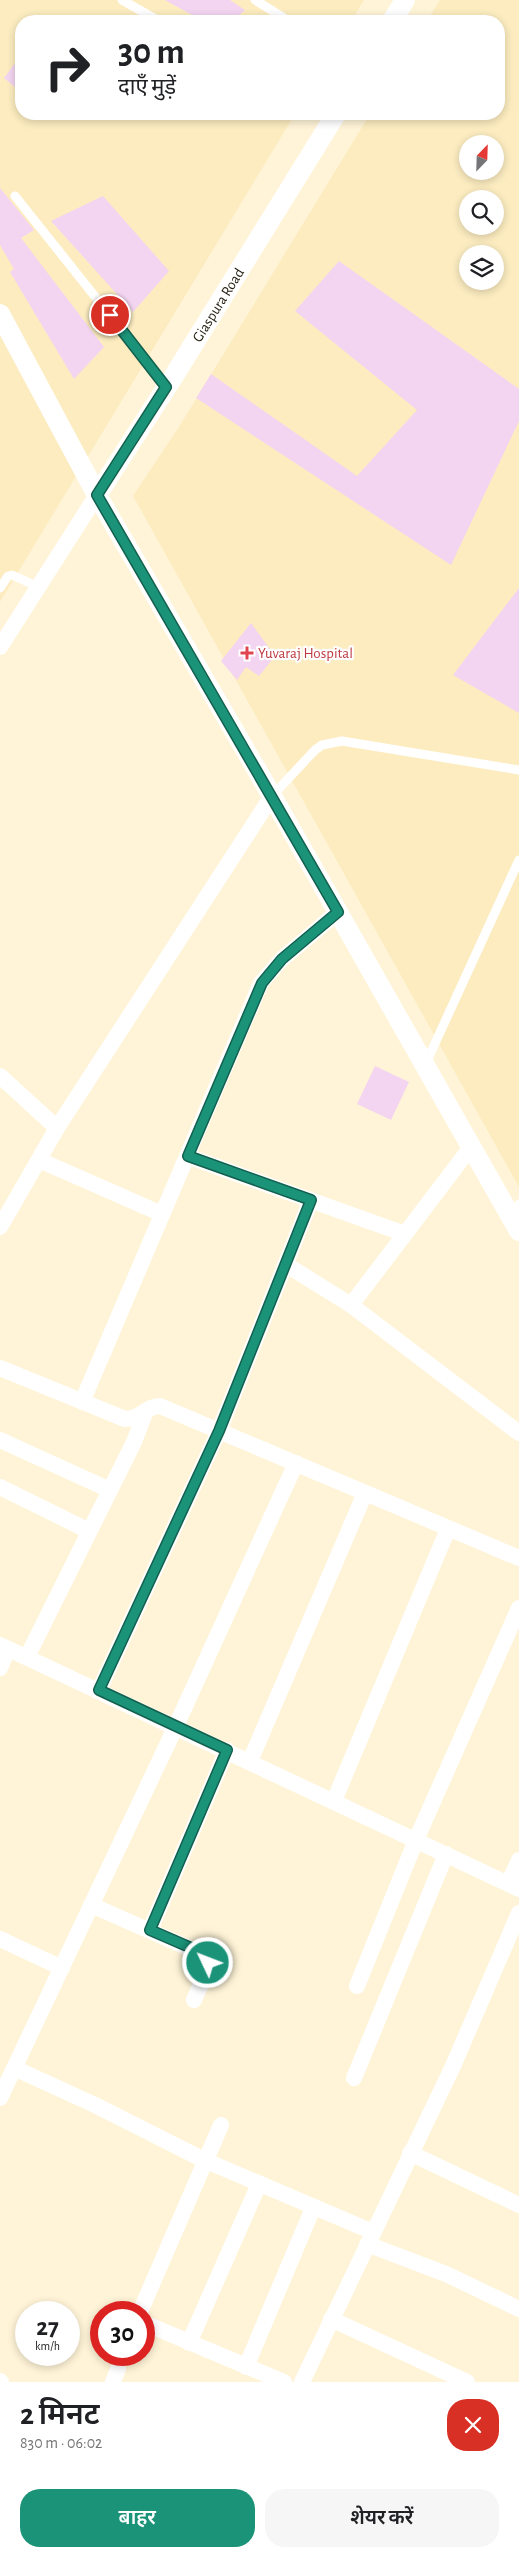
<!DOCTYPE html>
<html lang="hi">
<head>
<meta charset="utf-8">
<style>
  :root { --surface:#fff; --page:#f6f6f6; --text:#202124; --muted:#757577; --accent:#1b9378 }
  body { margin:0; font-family:"Alegreya Sans","Noto Sans Devanagari",sans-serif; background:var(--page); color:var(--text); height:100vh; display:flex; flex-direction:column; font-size:19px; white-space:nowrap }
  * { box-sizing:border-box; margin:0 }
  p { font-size:16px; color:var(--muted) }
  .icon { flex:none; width:28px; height:28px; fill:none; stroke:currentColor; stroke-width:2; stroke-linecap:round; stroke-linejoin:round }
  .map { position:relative; height:2382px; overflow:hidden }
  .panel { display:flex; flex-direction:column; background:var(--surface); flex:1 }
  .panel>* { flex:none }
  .banner { position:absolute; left:15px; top:15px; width:490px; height:105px; border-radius:20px; box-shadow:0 2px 8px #0003; background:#fff; color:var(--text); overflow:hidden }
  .needle { width:32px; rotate:23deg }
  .tools { position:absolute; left:459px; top:135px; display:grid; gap:10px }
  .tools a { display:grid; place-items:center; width:45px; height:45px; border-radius:50%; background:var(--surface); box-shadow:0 2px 8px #0003; font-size:25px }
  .speed { position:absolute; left:15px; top:2301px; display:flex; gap:10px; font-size:25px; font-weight:700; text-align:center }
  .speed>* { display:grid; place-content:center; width:65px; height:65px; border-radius:50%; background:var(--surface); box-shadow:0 2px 8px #0003; line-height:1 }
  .speed small { font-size:12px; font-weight:400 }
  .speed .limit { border:8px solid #d22; background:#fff; color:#111 }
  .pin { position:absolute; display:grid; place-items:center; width:42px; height:42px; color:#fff; margin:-21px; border:2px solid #fff; border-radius:50%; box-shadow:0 1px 5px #0007 }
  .me { position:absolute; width:55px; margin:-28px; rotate:313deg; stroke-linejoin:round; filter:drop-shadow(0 0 4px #0008) }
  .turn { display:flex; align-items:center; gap:18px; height:105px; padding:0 20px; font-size:22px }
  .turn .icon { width:65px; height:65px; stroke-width:2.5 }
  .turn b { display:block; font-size:35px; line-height:42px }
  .round { display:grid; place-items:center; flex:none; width:52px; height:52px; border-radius:20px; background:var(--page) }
  .headline { display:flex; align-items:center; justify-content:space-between; height:85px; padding:0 20px }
  h1 { font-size:30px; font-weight:600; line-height:38px }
  .action { display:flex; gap:10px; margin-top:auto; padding:10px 20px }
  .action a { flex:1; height:58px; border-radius:20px; background:var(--accent); color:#fff; font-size:20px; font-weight:600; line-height:58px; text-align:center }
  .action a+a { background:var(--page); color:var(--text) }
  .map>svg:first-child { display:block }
  .built { fill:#fcecc0; fill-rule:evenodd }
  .building { fill:#f3d5f1 }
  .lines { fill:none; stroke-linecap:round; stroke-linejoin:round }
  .service { stroke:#fff; stroke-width:9 }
  .minor { stroke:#fff; stroke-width:16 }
  .tertiary { stroke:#fff; stroke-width:20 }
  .route-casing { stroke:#12604e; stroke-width:12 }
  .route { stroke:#1b9378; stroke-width:9 }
  .health-dot { fill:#e0444e; stroke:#fff; stroke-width:2 }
  .labels { text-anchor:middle; stroke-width:4.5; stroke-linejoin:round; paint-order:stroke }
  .street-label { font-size:15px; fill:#262113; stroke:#fff }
  .health-label { font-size:15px; fill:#be3a42; stroke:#fff; text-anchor:start }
</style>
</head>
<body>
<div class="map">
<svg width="519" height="2382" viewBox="0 0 519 2382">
  <rect width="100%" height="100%" fill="#fff4d7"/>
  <path class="built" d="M0 0H364L351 21H21V114H295L0 602Z
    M440 0H519V1187L133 496 179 427 370 114H499V21H427ZM468 144H495V171H468ZM468 199H495V226H468ZM468 254H495V281H468Z"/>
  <path class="building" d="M165 0H230L245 10 232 21H203Z
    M21 55V92L4 78Z
    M0 188 34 230 21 238 104 347 74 379 10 272 14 269 0 245Z
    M103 196 169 271 133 312 51 221Z
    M339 261 519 389V421L451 565 196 398 211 374 357 476 417 410 295 311Z
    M519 588V713L453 675Z
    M251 623 275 656 259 676 246 667 237 680 221 661Z
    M375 1066 409 1082 391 1120 357 1104Z"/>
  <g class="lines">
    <path class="service" d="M122 0 159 21
      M255 0 289 21
      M15 196 167 387
      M0 588 8 576 12 575 39 587
      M272 796 315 750 322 745 342 741 519 770
      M426 1063 519 860
      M512 1218 519 1204"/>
    <path class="minor" d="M0 647 97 495
      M0 1076 57 1128
      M187 1156 405 1234
      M39 1160 162 1214
      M0 1227 57 1128 272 796
      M285 1264 351 1305 519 1433
      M351 1305 471 1147
      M0 1368 125 1419C141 1419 146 1406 160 1406L519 1558
      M82 1402 261 983 282 959 338 912
      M0 1440 110 1490
      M0 1487 89 1531
      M0 1645 519 1889
      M27 1657 134 1442 145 1413
      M0 1668 8 1649
      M99 1690 219 1431 311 1200
      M250 1761 365 1493
      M334 1801 448 1529
      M508 1884 519 1860
      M91 1905 207 1956 209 1958 208 1968 194 2000
      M150 1930 227 1750
      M0 1939 62 1968
      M357 1986 416 1840 519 1608
      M14 2068 95 2105 204 2160 373 2232
      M354 2078 446 1854
      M0 2098 176 1726 296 1463
      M410 2153 519 2205
      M367 2244 446 2274 519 2309
      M140 2312 221 2125
      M331 2319 467 2382
      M144 2323 284 2382
      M189 2343 259 2184
      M246 2367 313 2208
      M0 2381 1 2382
      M113 2382 118 2369
      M302 2382 453 2066 519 1913"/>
    <path class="tertiary" d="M392 21 405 0
      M0 314 97 495 272 796 519 1231
      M97 495 172 379 336 114"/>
  </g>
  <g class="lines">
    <g class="route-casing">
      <path id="route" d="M110 315 166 387 97 495 338 912 282 959 262 983 188 1156 311 1200 219 1431 99 1690 227 1750 150 1930 203 1953 209 1958 208 1963"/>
    </g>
    <use href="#route" class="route"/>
  </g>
  <path class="health-dot" d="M244.5 645.5h5v5h5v5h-5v5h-5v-5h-5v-5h5z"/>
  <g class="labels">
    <g class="street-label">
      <text transform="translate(218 305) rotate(-58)" y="5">Giaspura Road</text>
    </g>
    <g class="health-label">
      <text x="258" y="658">Yuvaraj Hospital</text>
    </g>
  </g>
</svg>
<div class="tools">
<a><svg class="needle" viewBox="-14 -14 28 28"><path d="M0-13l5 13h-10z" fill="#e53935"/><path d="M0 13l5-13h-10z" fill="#757577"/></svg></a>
<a><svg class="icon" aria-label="search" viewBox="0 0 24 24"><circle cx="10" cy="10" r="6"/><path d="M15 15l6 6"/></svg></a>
<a><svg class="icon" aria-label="layers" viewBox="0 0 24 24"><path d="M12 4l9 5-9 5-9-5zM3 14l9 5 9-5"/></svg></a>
</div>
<div class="speed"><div>27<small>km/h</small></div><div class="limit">30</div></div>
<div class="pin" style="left:110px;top:315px;background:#d93025"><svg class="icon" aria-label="arrive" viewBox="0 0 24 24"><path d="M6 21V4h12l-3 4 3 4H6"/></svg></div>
<svg class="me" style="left:208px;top:1963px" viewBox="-20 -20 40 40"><circle r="17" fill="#1b9378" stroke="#fff" stroke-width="3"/><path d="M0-11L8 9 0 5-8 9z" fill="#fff"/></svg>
<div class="banner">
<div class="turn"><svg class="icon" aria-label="right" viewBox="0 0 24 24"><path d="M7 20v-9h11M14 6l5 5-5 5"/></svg><div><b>30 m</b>दाएँ मुड़ें</div></div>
</div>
</div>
<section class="panel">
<div class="headline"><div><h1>2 मिनट</h1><p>830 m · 06:02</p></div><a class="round" style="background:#d93025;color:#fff"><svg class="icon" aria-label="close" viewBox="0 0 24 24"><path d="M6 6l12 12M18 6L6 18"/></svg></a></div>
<div class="action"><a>बाहर</a><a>शेयर करें</a></div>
</section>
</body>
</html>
